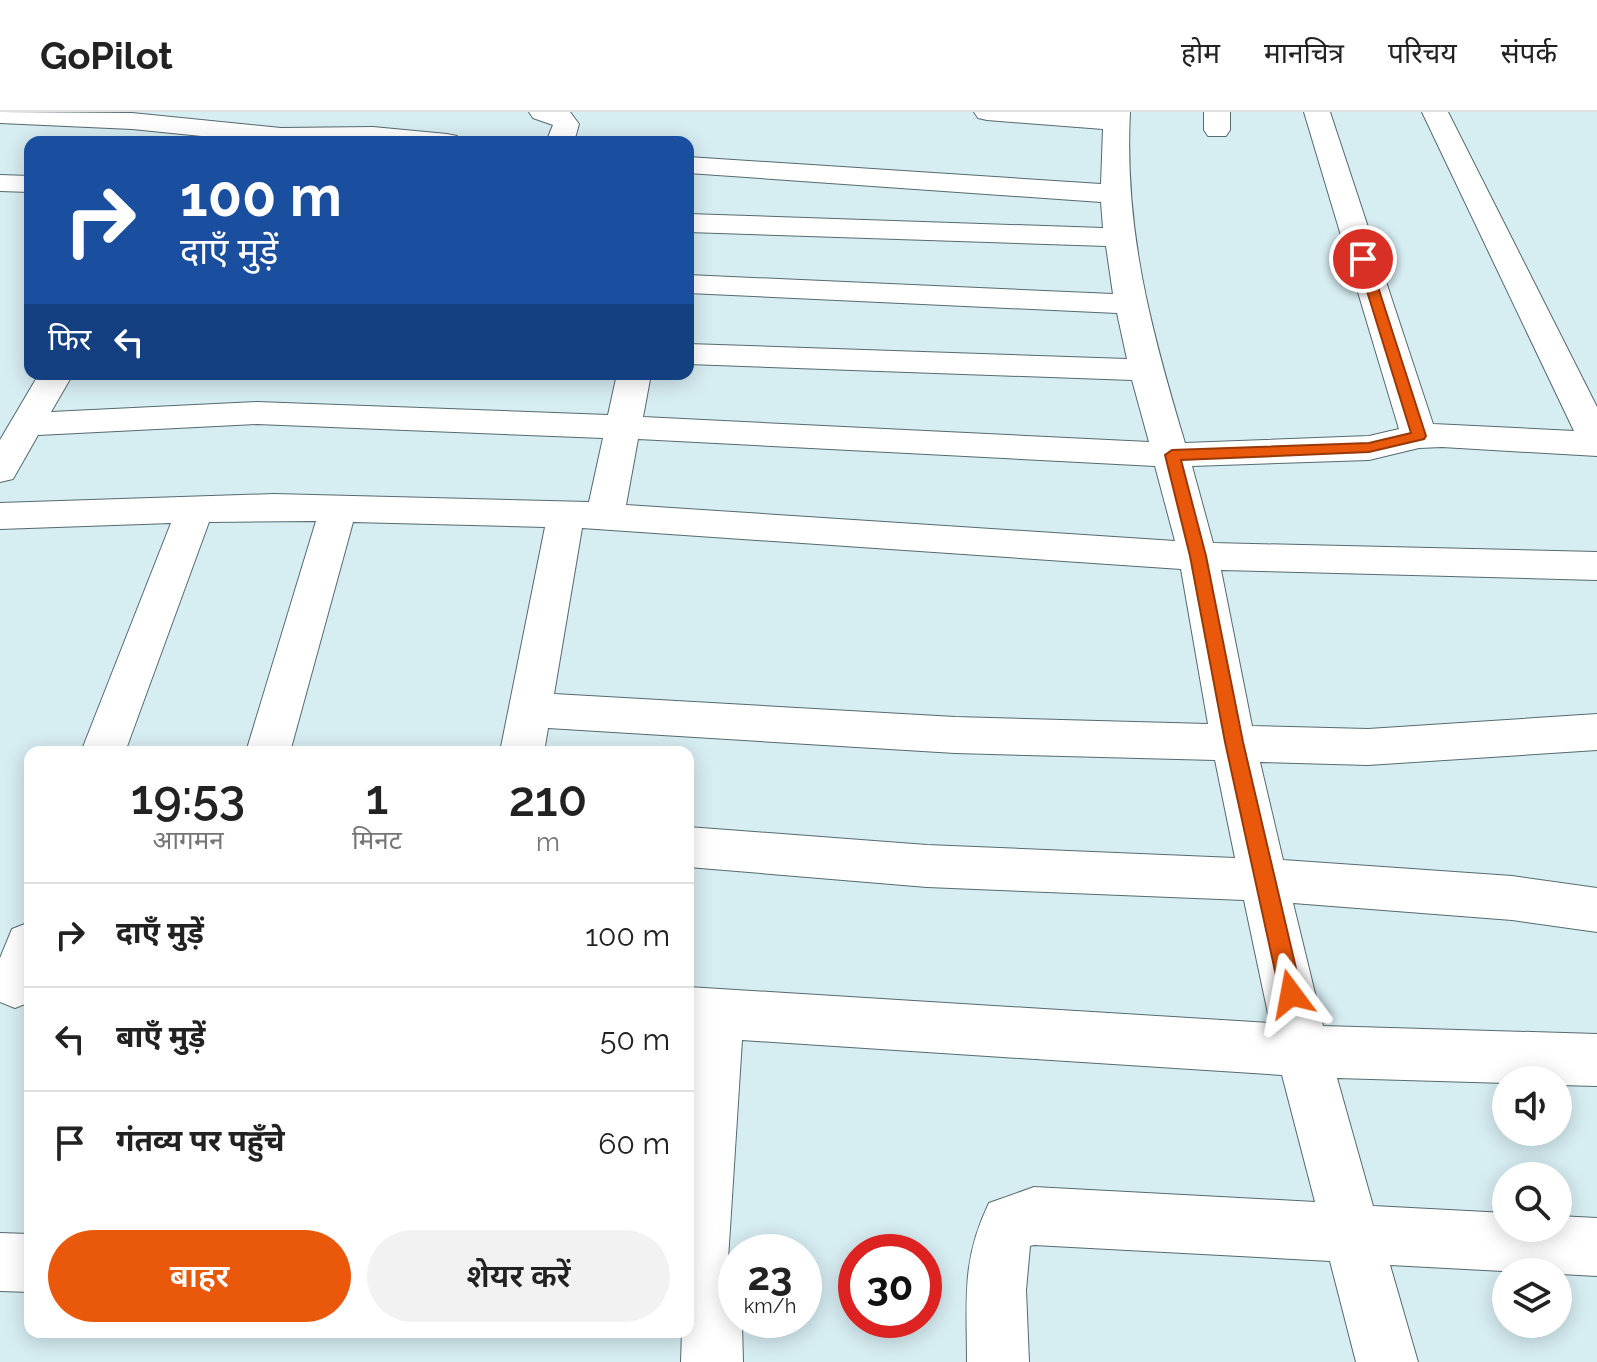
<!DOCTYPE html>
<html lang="hi">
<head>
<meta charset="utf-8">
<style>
  :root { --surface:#fff; --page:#f2f2f2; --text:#222; --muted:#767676; --line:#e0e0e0; --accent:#ea580c }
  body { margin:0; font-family:Raleway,"Noto Sans Devanagari",sans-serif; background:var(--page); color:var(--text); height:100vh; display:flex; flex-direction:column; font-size:30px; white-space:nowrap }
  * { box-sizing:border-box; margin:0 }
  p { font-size:26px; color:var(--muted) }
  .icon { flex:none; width:44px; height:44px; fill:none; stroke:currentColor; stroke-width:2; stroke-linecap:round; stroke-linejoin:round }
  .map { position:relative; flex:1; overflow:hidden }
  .drawer { position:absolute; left:24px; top:634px; width:670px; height:592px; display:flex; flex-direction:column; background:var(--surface); border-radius:16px; box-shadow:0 4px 20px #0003 }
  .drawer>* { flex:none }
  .guide { position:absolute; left:24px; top:24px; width:670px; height:244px; border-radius:16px; box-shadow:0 4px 20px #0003; background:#1a4fa0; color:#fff; overflow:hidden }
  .buttons { position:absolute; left:1492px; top:954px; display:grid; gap:16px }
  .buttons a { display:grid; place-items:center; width:80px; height:80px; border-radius:50%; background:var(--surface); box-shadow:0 4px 20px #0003; font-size:40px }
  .speed { position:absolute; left:718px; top:1122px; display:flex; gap:16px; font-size:40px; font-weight:700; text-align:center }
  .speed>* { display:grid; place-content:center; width:104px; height:104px; border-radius:50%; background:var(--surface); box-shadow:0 4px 20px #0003; line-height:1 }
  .speed small { font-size:20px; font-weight:400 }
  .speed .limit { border:12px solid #d22; background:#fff; color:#111 }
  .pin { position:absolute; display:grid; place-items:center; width:68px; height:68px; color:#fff; margin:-34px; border:4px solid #fff; border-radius:50%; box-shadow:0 2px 8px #0007 }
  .me { position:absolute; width:88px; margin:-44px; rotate:347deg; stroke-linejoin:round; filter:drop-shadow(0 0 6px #0008) }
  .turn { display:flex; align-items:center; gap:28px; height:168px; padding:0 24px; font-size:36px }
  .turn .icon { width:104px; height:104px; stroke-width:2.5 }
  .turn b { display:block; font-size:56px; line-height:68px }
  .then { display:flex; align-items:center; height:76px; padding:0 24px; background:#0003; gap:16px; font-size:30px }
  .eta { display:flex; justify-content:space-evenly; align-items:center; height:136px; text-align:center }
  .eta b { font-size:48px; font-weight:600; line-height:56px }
  .cta { display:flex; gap:16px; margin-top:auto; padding:16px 24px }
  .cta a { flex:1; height:92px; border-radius:48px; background:var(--accent); color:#fff; font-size:32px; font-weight:600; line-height:92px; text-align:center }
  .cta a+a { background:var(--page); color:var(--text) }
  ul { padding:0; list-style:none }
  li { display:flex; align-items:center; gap:24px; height:104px; padding:0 24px; border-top:2px solid var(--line) }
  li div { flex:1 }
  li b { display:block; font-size:30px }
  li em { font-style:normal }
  header { display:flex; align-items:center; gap:48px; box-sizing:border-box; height:112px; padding:0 40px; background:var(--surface); border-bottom:2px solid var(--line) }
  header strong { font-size:38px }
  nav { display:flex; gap:44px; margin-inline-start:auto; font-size:28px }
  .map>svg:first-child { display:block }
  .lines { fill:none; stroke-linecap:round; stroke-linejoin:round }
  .minor-casing { stroke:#566a6f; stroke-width:2 }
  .minor { fill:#fff; fill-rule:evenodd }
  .route { fill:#ea580c; stroke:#983908; stroke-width:2 }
</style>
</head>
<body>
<header>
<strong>GoPilot</strong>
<nav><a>होम</a><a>मानचित्र</a><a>परिचय</a><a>संपर्क</a></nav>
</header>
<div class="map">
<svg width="1597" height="1250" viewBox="0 0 1597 1250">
  <rect width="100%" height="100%" fill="#d6edf2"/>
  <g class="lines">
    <g class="minor-casing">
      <path id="minor" d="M0 0 132 1 281 16 373 15 447 22 457 24 461 30H261L132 17 0 11Z
        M529 0H570L579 12 574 30H546L553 13 533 6Z
        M974 0H1130C1124 118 1151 218 1185 331L1369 324 1399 317 1304 0H1330L1433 312 1574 319 1422 0H1448L1597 295V344L1442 335 1419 336 1369 348 1192 354 1213 431 1597 440V468L1221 458 1252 614 1368 617 1597 602V638L1368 653 1260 650 1283 748 1512 764 1597 776V820L1512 808 1293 791 1323 914 1597 922V974L1558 973V968H1506V971L1337 966 1373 1094 1506 1101V1116H1558V1104L1597 1106V1164L1390 1153 1418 1250H1356L1330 1149 1034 1133 1030 1134 1026 1178 1029 1250H967C967 1188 961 1149 989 1091L1034 1075 1315 1090 1282 963 742 928 726 1179 736 1199V1208L742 1213 743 1250H681L682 1220H688V875L1270 911 1244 788 927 775 688 755V715L927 733 1235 746 1215 648 955 641 548 616 544 640H500L545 415 353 410 290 640H246L316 409 209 410 125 640H81L171 411 0 417V391L274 382 589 390 603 326 257 312 38 323 13 367 0 370V328L39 262H73L51 300 257 290 608 303 617 262H651L643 305 1149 330 1132 268 688 252V232L1127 247 1117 201 688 181V163L1113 182 1106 134 688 120V102L1103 116 1101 90 688 61V45L1101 72 1103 17 987 8 978 6ZM638 327 1155 354 1175 429 626 393ZM582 416 1181 457 1208 612 955 605 554 582Z
        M1204 0H1230V18L1226 24H1208L1204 18Z
        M0 63 30 64V80L0 79Z
        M30 810V890L15 896 0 890V846L12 817Z
        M0 1121 30 1122V1180L0 1179Z"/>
    </g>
    <use href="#minor" class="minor"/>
  </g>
  <path class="route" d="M1363 143 1369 147 1426 324 1424 327 1369 340 1181 348 1206 444 1243 630 1302 882 1299 889 1291 892 1283 889 1280 882 1225 630 1190 444 1165 343 1172 338 1369 331 1411 321 1357 147Z"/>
</svg>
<div class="buttons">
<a><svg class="icon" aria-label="sound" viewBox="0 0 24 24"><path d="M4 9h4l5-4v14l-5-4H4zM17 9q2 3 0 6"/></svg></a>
<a><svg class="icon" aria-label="search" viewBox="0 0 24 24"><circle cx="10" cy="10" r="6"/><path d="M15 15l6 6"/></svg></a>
<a><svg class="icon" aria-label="layers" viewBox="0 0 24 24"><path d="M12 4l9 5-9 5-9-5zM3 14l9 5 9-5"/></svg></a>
</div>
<div class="speed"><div>23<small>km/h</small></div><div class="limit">30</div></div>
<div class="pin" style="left:1363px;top:147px;background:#d93025"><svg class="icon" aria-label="arrive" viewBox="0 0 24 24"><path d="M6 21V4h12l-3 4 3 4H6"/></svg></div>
<svg class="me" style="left:1291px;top:882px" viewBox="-20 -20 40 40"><path d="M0-17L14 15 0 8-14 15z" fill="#ea580c" stroke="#fff" stroke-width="4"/></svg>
<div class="guide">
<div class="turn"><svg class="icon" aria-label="right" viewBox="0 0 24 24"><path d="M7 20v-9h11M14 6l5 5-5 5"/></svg><div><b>100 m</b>दाएँ मुड़ें</div></div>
<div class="then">फिर<svg class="icon" aria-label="left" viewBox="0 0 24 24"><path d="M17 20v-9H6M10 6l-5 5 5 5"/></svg></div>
</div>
<section class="drawer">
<div class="eta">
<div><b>19:53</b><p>आगमन</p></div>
<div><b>1</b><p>मिनट</p></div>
<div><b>210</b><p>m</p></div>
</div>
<ul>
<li><svg class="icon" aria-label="right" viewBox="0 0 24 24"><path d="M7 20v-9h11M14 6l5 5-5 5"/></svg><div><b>दाएँ मुड़ें</b></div><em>100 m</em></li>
<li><svg class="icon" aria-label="left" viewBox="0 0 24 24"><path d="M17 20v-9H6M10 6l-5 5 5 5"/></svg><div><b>बाएँ मुड़ें</b></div><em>50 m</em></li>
<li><svg class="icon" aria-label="arrive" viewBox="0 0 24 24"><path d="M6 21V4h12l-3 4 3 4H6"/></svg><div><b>गंतव्य पर पहुँचे</b></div><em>60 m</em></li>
</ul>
<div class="cta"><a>बाहर</a><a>शेयर करें</a></div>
</section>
</div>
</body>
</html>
